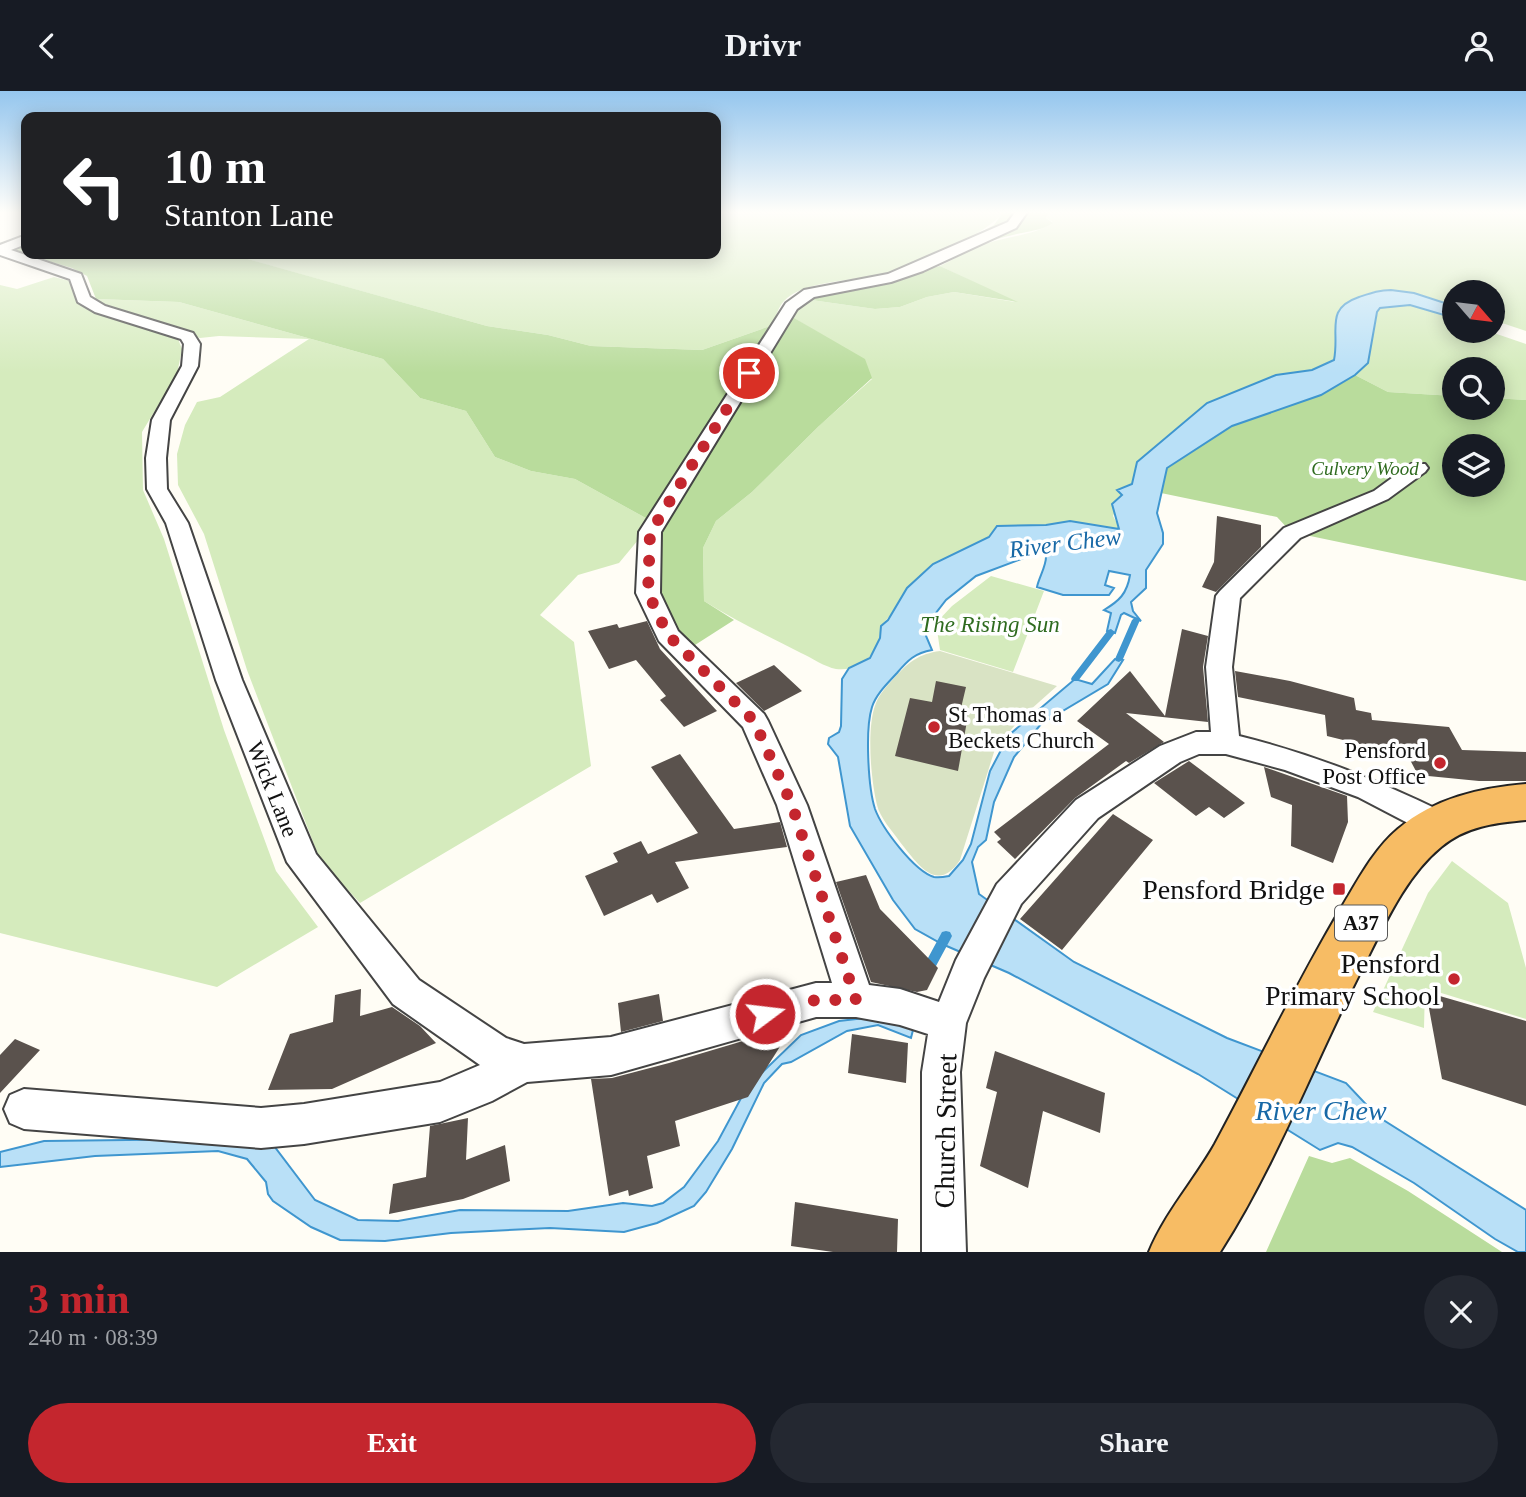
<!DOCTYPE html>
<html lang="en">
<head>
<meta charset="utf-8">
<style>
  :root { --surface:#171b24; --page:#242831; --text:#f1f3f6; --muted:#9ea1a6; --accent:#c4262e }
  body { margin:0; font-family:"Times New Roman",serif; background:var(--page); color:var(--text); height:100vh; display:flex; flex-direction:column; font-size:26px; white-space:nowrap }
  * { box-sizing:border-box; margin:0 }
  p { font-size:23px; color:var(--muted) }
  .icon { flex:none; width:38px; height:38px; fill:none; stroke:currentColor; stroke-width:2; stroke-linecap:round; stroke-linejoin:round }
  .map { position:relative; height:1161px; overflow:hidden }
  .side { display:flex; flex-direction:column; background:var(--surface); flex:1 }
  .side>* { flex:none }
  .guide { position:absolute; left:21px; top:21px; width:700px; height:147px; border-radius:14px; box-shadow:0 4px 18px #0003; background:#202124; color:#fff; overflow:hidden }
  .needle { width:46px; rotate:118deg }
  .controls { position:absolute; left:1442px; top:189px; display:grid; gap:14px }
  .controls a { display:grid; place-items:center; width:63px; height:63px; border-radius:50%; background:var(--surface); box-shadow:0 4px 18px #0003; font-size:35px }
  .pin { position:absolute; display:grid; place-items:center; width:60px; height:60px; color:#fff; margin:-30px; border:4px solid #fff; border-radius:50%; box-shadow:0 2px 7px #0007 }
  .me { position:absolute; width:77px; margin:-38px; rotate:75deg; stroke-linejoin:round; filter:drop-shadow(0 0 5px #0008) }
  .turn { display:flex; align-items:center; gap:24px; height:147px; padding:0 28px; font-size:32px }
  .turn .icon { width:91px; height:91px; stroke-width:2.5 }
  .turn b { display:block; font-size:49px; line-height:60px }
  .round { display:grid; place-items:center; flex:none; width:74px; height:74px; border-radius:37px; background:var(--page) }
  .headline { display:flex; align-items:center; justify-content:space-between; height:119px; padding:0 28px }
  h1 { font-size:42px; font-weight:800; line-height:52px; color:var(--accent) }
  .primary-button { display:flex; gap:14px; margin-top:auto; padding:14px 28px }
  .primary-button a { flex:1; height:80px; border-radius:42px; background:var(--accent); color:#fff; font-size:28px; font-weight:800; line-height:80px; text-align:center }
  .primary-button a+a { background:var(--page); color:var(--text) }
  header { display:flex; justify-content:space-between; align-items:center; height:91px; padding:0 28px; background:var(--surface); font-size:32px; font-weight:800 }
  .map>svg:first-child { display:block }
  .green { fill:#d5ebbd }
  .forest { fill:#b9dc9c; fill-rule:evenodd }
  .cemetery { fill:#d9e3c4 }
  .water { fill:#b9e0f7; stroke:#3f96cf; stroke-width:2 }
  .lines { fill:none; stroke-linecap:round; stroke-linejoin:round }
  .stream { fill:#3f96cf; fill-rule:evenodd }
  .building { fill:#5a524d }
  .minor-casing { stroke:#444; stroke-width:4 }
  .trunk-casing { stroke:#222; stroke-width:4 }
  .minor { fill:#fff; fill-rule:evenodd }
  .trunk { fill:#f7bc64; fill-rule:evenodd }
  .route { stroke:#c4262e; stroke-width:12; stroke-dasharray:0 21.6 }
  .poi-dot { fill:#c4262e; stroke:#fff; stroke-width:2.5 }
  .labels { text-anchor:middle; stroke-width:7; stroke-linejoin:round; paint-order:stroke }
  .far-park-label { font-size:19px; font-style:italic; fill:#2f6b1f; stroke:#fff }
  .shield { fill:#fff; stroke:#585858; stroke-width:2 }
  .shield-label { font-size:21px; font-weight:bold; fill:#111 }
  .park-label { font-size:23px; font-style:italic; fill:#2f6b1f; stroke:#fff }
  .poi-label { font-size:23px; fill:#111; stroke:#fff; text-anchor:start }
  .street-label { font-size:23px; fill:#111; stroke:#fff }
  .water-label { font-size:24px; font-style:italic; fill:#1768a6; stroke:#fff }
  .near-poi-label { font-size:28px; fill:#111; stroke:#fff; text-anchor:end }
  .near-water-label { font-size:28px; font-style:italic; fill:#1768a6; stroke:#fff }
  .near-street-label { font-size:28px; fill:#111; stroke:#fff }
</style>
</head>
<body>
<header><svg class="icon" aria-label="back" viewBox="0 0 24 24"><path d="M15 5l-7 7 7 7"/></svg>Drivr<svg class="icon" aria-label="person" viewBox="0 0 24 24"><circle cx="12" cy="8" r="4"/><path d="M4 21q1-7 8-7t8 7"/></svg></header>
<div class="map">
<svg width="1526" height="1161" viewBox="0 0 1526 1161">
  <rect width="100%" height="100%" fill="#fffdf5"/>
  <path class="green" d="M716 120 1004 121C984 145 913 177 881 184 856 189 802 190 784 210 778 216 776 226 773 234L702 259 591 255 548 244 487 235 243 167 241 163H716Z
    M1049 120H1526V240L1493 229V201H1454V215C1424 204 1389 191 1359 206 1350 211 1342 221 1335 229L1337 244 1334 269 1312 279 1276 284 1207 312 1130 396 1120 397 1118 399 1123 403 1113 425 1120 438 1070 430 1046 434 997 435 989 446 934 473 881 535C879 560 864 581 836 578 825 576 812 567 801 562 768 545 736 530 704 510L703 457 716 430 752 401 821 333 872 288 812 238 789 224 804 208 875 218 900 216 927 206 954 201 1015 211 940 175C954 168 969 159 985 153 1007 145 1034 145 1053 131L1046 127Z
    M54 186 70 190 76 209 96 222 178 248 182 258 177 283 142 341 143 399 164 448 224 639 276 780 318 836 217 896 0 842V194L17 198Z
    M96 208 179 211 383 268 420 307 466 320 495 366 531 380 575 388 653 431 619 472 578 484 540 524 574 551 591 675 360 812 320 769 247 579 204 443 178 394 177 363 185 334 197 311 220 306 309 248 219 245 200 247 109 217Z
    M1405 213 1454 227V240H1488L1526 253V309L1493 307V278H1454V305L1388 301 1355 284 1368 272 1378 219 1385 215Z
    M991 485 1044 500 1013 581 940 559 936 532 952 515Z
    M1452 770 1508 812 1526 877V928L1425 897 1424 937 1373 921 1428 802Z"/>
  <path class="forest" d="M1004 120H1049L1046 127 1053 132C1042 139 1035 139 1022 142 996 147 986 154 957 154L994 134Z
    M26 150V163H241L244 167 487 235 548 244 591 255 702 259 773 234 653 431 575 388 531 380 495 366 466 320 420 307 383 268 179 211 96 208 87 185 72 177 10 159 18 152Z
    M940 175 1018 211 954 201 927 206 900 216 875 218 804 208Z
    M789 224 865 268 872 287 819 335 752 401 716 430 703 457 704 510 734 529 695 554 676 542 655 501 652 442Z
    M1355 284 1388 301 1454 305V317H1493V307L1526 309V490L1291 441 1277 426 1161 402 1166 377C1191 362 1214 341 1240 331 1279 316 1320 308 1355 284ZM1454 355H1493V394H1454Z
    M1309 1065 1332 1072 1350 1067 1408 1100 1502 1161H1266Z"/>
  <path class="cemetery" d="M940 560 1057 595 1020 628 995 658 960 769C937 804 917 772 900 751 893 741 880 727 877 714 871 690 866 636 876 612 880 602 888 594 895 586 910 570 919 563 940 560Z"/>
  <path class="water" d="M1391 199 1414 202 1454 215V227L1410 214 1380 217 1377 221 1368 272 1355 284 1321 304 1232 335 1167 377 1157 422 1163 442V453L1146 479V497L1131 511 1133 520 1141 530 1124 522 1121 524 1115 542 1107 540 1111 522 1104 519C1119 510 1127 503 1130 484L1109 480 1105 494 1114 497 1109 504H1063L1037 496C1039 486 1047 474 1046 464L1040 461 976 485 946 509 929 531 926 545 932 559C915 562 908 569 897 582 888 592 876 603 872 616 865 638 868 696 875 718 882 737 914 780 934 786 939 787 944 786 949 785L963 769 971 753 990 680 1009 644 1075 588 1092 593 1115 568 1123 569 1108 593 1041 633 1014 666 994 711 986 749 978 756 972 771 979 803 1074 871 1227 947 1346 992 1377 1025 1526 1119V1161H1518L1495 1148 1414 1092 1352 1056 1338 1052 1320 1059 1198 983 1009 882 942 853 915 838 893 809 850 735 838 666 828 653 829 647 839 641 841 635 842 588 849 577 870 567 880 547 881 535 888 529 907 497 933 473 989 446 997 435 1046 434 1070 430 1119 438 1112 413 1122 404 1117 399 1132 393 1137 371 1207 312 1276 284 1312 279 1334 269C1340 239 1324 218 1359 206 1371 202 1379 199 1391 199Z
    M874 926 910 936 913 939 911 947 878 934 847 940 791 971 782 973 764 992 732 1058 706 1101 694 1115 657 1132 624 1141 550 1137 451 1142 385 1150 340 1149 311 1136 273 1110 268 1103 266 1091 247 1068 218 1060 95 1065 0 1076V1061L44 1050 127 1049 233 1048 274 1055 315 1109 358 1129 398 1130 460 1119 568 1120 623 1112 652 1115 663 1112 684 1096 718 1050 747 996 801 944 839 930Z"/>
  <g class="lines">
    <path class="stream" d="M1136 526 1140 529 1123 568 1119 571 1116 570 1115 568 1132 529Z
      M1111 538 1115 541 1114 543 1078 590H1072L1071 588 1072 586 1108 539Z
      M946 840 950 841 952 845 950 849 936 875 932 876 928 875 926 871 928 867 942 841Z"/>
  </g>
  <path class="building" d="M1217 425 1261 434V456L1216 501 1202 496 1214 471Z
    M647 530 660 558 717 620 684 636 660 609 666 605 636 569 609 578 588 540 617 533 619 537Z
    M1182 538 1208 545 1203 576 1208 631 1126 622 1164 651 1129 672 1126 670 1075 707 1015 768 997 751 1001 748 994 741 1109 653 1077 630 1130 580 1165 625Z
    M774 574 802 600 764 620 736 592Z
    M1235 580 1290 590 1354 607 1356 619 1371 622 1372 629 1449 636 1462 659 1526 661V690H1479L1418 684 1408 665 1327 645 1325 624 1238 606Z
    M936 590 966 596 961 617 969 619 958 680 895 665 910 607 932 611Z
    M680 663 734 738 780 731 787 756 675 771 689 797 657 812 652 803 604 825 585 785 618 771 613 762 641 750 648 763 698 742 651 676Z
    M1189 670 1245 712 1224 727 1209 716 1196 725 1154 692Z
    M1264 676 1347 705 1348 731 1333 772 1291 755 1292 714 1271 706Z
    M1113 723 1153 749 1062 859 1020 828Z
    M866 784 880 818 938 877 927 899 917 901 871 891 836 791Z
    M361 898 360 925 392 916 420 935 436 952 332 998 268 999 290 943 333 931 335 904Z
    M1426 901 1526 930V1015L1442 988Z
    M659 903 663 930 621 941 618 912Z
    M793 935 748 1006 675 1030 680 1055 647 1065 653 1097 629 1105 628 1099 609 1105 591 988 612 987 669 972Z
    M852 943 908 952 906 992 848 982Z
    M15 948 40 959 0 1002V964Z
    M995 960 1105 1002 1100 1042 1043 1020 1028 1097 980 1075 997 1001 986 997Z
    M468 1027 466 1069 505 1054 510 1090 463 1108 389 1123 393 1093 426 1086 430 1035Z
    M795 1111 898 1128 897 1161H833L791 1155Z"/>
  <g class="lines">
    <g class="minor-casing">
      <path id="minor" d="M1016 120H1028L1016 137 923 180 891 191 814 206 797 218 661 441 660 502 678 540 764 623 768 630 807 714 869 894 900 898 939 911 956 869 997 793 1076 709 1160 655 1196 641H1211L1206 576 1216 505 1220 500 1284 437 1374 400 1411 373H1425L1428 377 1425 381 1388 408 1300 447 1240 507 1232 576 1239 645C1315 664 1377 689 1447 723L1451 732 1447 741 1436 745 1425 741 1358 706 1285 679 1226 663H1199L1180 671 1098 727 1021 813 984 887 966 932 960 981 966 1161H922V981L928 943 900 934 856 926H816L611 984 527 991 492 1010 440 1031 304 1053 261 1057 24 1038 10 1032 4 1018 10 1004 24 998 261 1017 304 1013 440 991 480 974 393 913 287 771 216 589 166 432 147 398 146 367 152 329 182 275 184 253 181 248 95 221 78 211 70 188 0 164V154L26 144V153L11 159 81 183 90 206 105 215 193 242 200 253 198 275 170 329 166 367 167 398 188 432 242 589 316 763 419 889 506 947 524 953 611 946 816 892H832L777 714 743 636 659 550 636 502 639 441 786 212 804 199 888 183 1008 131Z"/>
    </g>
    <g class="trunk-casing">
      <path id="trunk" d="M1526 693V729C1495 732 1466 735 1441 756 1406 785 1386 830 1366 870 1316 967 1278 1070 1220 1161H1149C1165 1122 1194 1090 1215 1053 1257 975 1295 895 1340 819 1357 791 1373 759 1398 738 1434 707 1480 697 1526 693Z"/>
    </g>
    <use href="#minor" class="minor"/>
    <use href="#trunk" class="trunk"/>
  </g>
  <linearGradient id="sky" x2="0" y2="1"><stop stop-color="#95c6ee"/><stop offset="0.43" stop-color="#fffefa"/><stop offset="1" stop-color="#fffefa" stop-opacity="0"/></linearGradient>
  <rect width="1526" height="282" fill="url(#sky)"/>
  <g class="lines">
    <path class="route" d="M749 282 650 442 648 502 668 544 754 630 792 714 856 909H816L765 923"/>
  </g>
  <g class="poi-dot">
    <circle cx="934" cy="636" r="7"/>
    <circle cx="1440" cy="672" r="7"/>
    <rect x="1332" y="791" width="14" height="14" rx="3.5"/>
    <circle cx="1454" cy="888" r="7"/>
  </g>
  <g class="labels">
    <g class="far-park-label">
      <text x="1365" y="384">Culvery Wood</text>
    </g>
    <rect class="shield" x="1335" y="814.5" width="52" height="35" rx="5"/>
    <g class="shield-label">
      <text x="1361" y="839">A37</text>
    </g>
    <g class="park-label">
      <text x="990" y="541">The Rising Sun</text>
    </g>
    <g class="poi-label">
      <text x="948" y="631">St Thomas a<tspan x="948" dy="26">Beckets Church</tspan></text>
      <text x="1426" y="667" text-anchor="end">Pensford<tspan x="1426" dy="26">Post Office</tspan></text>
    </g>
    <g class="street-label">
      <text transform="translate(273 698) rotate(68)" y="8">Wick Lane</text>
    </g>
    <g class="water-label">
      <text transform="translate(1065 452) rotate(-7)" y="8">River Chew</text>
    </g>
    <g class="near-poi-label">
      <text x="1325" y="808">Pensford Bridge</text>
      <text x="1440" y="882">Pensford<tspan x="1440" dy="32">Primary School</tspan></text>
    </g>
    <g class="near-water-label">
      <text x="1321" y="1029">River Chew</text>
    </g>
    <g class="near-street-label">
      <text transform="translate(945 1040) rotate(-89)" y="10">Church Street</text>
    </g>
  </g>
</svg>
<div class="controls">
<a><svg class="needle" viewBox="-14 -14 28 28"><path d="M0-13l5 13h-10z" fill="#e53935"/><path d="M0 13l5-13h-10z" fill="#9ea1a6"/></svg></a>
<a><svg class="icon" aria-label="search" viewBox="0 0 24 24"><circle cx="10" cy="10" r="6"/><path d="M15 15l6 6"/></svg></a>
<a><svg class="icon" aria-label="layers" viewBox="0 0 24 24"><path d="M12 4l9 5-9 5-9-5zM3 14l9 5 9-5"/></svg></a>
</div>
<div class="pin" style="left:749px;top:282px;background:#d93025"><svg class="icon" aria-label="arrive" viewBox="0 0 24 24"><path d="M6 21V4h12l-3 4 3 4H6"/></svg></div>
<svg class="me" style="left:765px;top:923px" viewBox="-20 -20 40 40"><circle r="17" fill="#c4262e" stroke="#fff" stroke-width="3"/><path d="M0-11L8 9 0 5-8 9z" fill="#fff"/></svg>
<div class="guide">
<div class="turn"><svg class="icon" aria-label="left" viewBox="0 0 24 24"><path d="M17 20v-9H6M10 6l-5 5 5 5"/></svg><div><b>10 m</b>Stanton Lane</div></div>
</div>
</div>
<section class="side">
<div class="headline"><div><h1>3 min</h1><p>240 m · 08:39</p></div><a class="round"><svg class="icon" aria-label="close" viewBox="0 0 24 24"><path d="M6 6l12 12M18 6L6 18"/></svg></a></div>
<div class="primary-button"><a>Exit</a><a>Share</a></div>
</section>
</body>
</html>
